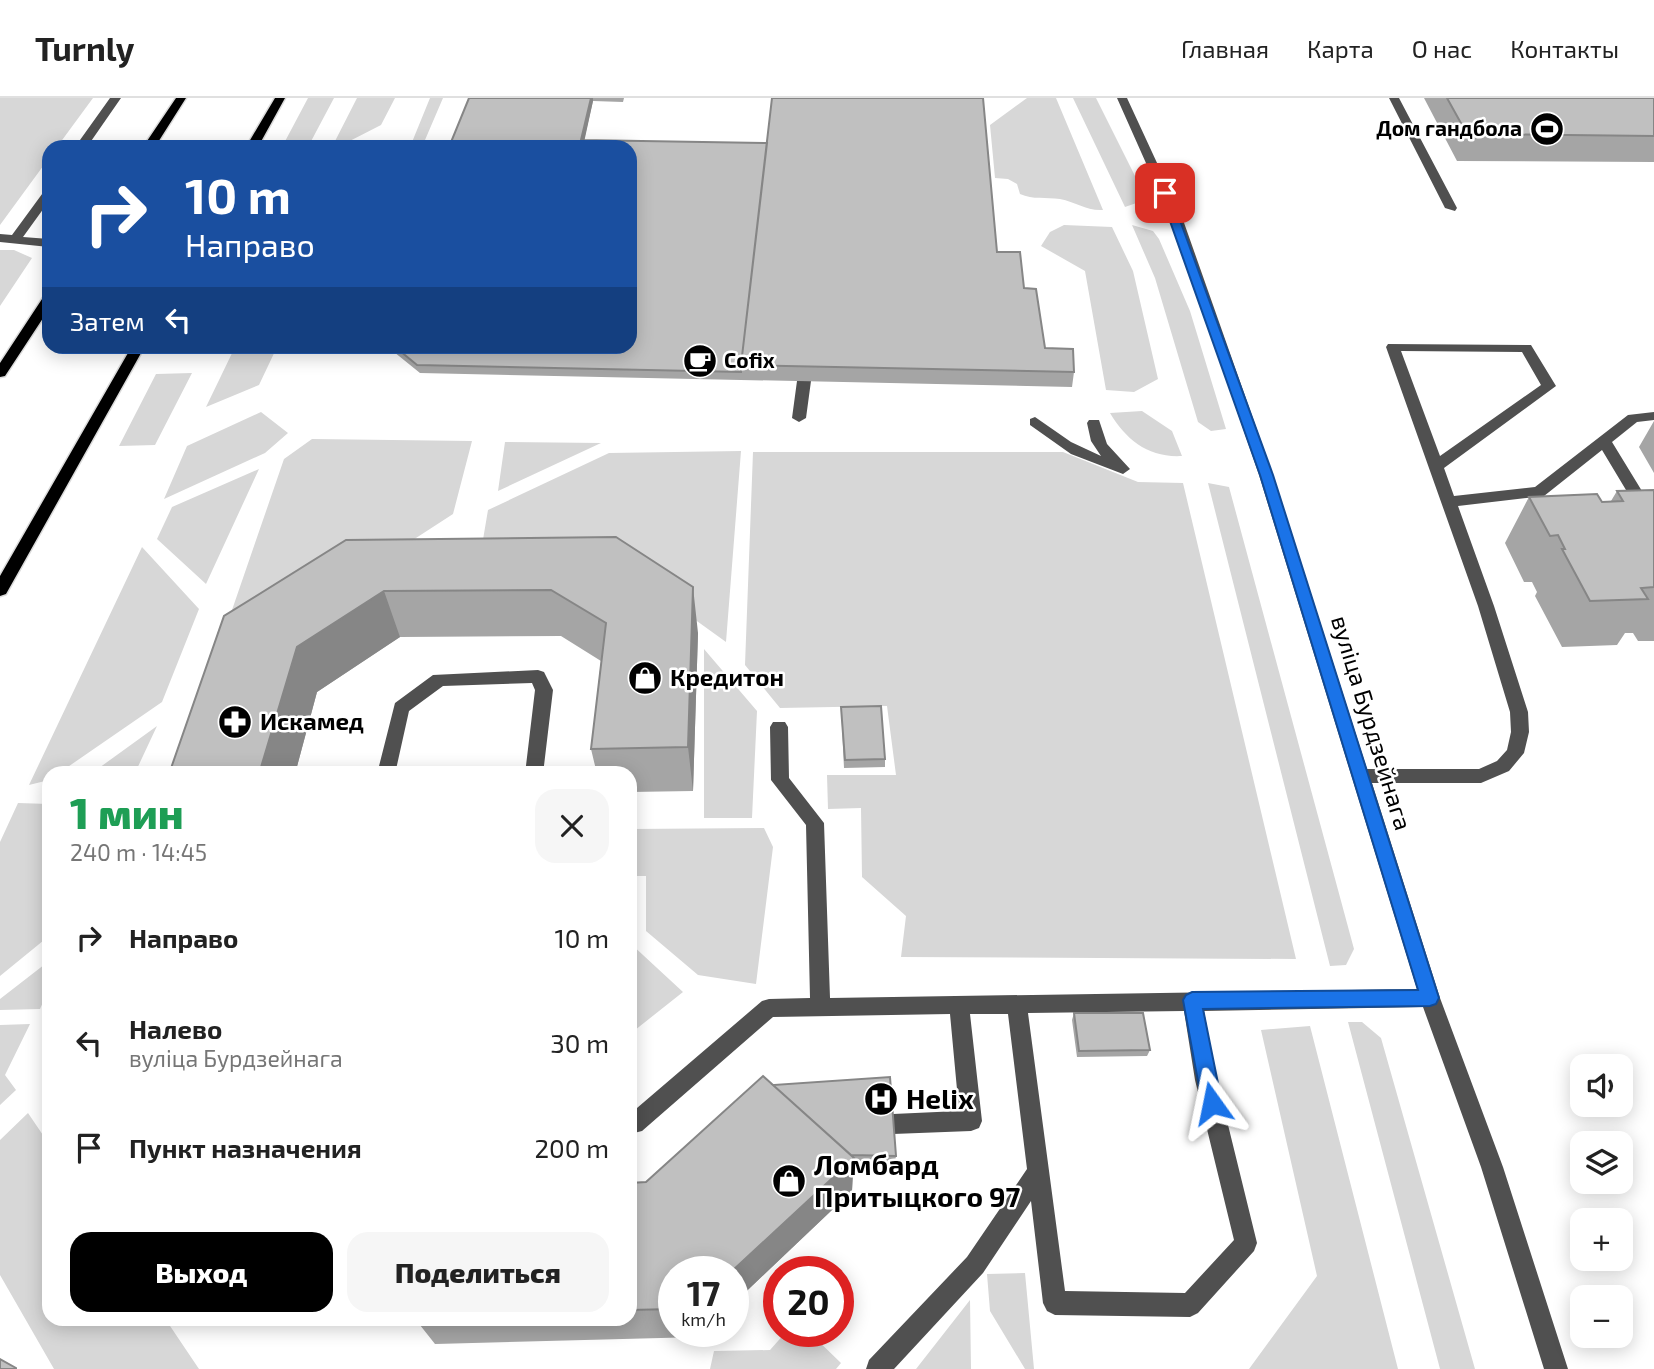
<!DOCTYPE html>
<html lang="ru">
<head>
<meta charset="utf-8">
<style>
  :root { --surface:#fff; --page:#f6f6f6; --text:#222; --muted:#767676; --line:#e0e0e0; --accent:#000 }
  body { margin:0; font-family:"Exo 2",sans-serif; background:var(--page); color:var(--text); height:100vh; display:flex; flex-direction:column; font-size:26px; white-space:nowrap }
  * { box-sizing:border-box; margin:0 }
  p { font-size:23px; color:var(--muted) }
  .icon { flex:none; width:38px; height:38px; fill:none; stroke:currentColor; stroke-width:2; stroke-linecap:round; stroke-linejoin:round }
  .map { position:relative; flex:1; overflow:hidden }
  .panel { position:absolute; left:42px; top:668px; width:595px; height:560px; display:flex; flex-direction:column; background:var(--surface); border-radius:21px; box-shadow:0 4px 18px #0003 }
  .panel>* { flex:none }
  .guide { position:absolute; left:42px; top:42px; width:595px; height:214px; border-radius:21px; box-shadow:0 4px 18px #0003; background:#1a4fa0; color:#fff; overflow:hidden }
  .fabs { position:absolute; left:1570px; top:956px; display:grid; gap:14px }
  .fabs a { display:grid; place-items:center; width:63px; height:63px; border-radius:14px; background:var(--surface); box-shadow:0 4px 18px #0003; font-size:35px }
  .speed { position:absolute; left:658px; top:1158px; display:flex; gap:14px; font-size:35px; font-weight:700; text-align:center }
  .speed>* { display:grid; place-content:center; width:91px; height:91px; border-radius:50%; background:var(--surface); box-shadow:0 4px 18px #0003; line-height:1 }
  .speed small { font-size:18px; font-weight:400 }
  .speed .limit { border:10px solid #d22; background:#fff; color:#111 }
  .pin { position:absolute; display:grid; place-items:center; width:60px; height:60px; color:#fff; margin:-30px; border-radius:14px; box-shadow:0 4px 10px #0006 }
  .me { position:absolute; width:77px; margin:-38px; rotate:348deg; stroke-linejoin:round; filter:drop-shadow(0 0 5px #0008) }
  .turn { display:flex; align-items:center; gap:24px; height:147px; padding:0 28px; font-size:32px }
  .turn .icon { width:91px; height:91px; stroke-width:2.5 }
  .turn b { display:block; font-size:49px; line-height:60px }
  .then { display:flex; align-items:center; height:66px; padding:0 28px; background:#0003; gap:14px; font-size:26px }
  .round { display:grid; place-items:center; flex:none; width:74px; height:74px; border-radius:21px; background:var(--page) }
  .headline { display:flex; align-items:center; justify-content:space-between; height:119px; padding:0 28px }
  h1 { font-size:42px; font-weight:800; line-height:52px; color:#1e9e55 }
  .primary-button { display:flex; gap:14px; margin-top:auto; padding:14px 28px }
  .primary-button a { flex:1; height:80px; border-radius:21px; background:var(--accent); color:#fff; font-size:28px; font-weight:800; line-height:80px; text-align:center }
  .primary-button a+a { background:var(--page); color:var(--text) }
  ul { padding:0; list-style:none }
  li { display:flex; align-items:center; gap:21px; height:105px; padding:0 28px }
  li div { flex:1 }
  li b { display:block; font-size:26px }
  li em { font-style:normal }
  header { display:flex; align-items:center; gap:42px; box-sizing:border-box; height:98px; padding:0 35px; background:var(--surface); border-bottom:2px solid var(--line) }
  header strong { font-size:33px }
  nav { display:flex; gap:38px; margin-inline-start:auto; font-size:24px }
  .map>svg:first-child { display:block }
  .green { fill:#d7d7d7 }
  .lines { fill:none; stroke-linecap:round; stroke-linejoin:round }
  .major-casing { stroke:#dbdbdb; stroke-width:3 }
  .minor { fill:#505050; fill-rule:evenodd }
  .major { fill:#000; fill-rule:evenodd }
  .wall { fill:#a5a5a5 }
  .shaded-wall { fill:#868686 }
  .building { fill:#c0c0c0; stroke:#868686; stroke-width:2 }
  .route { fill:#1a73e8; stroke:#114b97; stroke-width:2 }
  .labels { text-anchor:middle; stroke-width:5; stroke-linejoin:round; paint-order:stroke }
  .far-poi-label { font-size:21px; font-weight:bold; fill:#000; stroke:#fff; text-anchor:end }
  .poi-label { font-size:24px; font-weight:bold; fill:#000; stroke:#fff; text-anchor:start }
  .street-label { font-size:24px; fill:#000; stroke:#fff }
  .near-poi-label { font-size:28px; font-weight:bold; fill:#000; stroke:#fff; text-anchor:start }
</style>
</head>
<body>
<header>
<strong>Turnly</strong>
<nav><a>Главная</a><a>Карта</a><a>О нас</a><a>Контакты</a></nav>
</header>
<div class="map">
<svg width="1654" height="1271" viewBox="0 0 1654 1271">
  <rect width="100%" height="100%" fill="#fff"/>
  <path class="green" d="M0 0H93L57 49H49V60L0 127Z
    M308 0H334L308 49H282Z
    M357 0H395L381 27 338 49H332Z
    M430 0H443L422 49H410Z
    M1027 0H1056L1103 112C1086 113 1076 104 1060 101 1046 99 1033 102 1020 96L1017 86 1008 81 995 80 990 27Z
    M1073 0H1096L1145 98 1142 103 1125 109Z
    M1064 127 1112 129 1133 173 1158 281 1134 294 1106 292 1085 173 1041 148 1050 134Z
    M1132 127 1153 133 1159 141 1190 213 1226 331 1211 333 1198 324 1155 180Z
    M0 152H14L32 160 0 208Z
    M235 249H277L259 287 206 309Z
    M192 275 155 347 119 348 156 276Z
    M1142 313 1172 333 1182 358C1149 360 1126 342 1110 315Z
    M261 314 288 335 265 355 164 401 187 348Z
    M312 341 472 343 453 416 211 573 284 361Z
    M505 344 601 345 498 393Z
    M741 353 726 544 633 477H477L488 412 609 355Z
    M753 354H1063L1138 384 1183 385 1296 861 901 859 906 818 862 779 861 710 828 711 827 677H896L887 608 780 610 745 567Z
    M259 371 206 486 157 441 172 409Z
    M1208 385 1229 389 1354 851 1346 867 1330 868Z
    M142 449 199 511 162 604 59 675 49 676V682L29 687Z
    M704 551 757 613 752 720H704Z
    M157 628 135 675H92Z
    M18 705 49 706V838L0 878V744Z
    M764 730 773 749 756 886 698 877 646 833V778H630V731Z
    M630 845 683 894 630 936Z
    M49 863V891L40 911 0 912V901Z
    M1348 924H1362L1381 940 1475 1271H1440Z
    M30 926 5 977 16 992 0 1007V927Z
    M1310 928 1398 1271H1249L1317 1178 1261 932Z
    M28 1015 49 1046V1222H166L199 1271H54L0 1177V1042Z
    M1025 1175 1034 1271H1025L990 1213 987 1176Z
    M970 1202 971 1271H916Z
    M786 1234H809L841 1265 836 1271H710L714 1253 770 1252Z"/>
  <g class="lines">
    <g class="major-casing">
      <path id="major" d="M176 0H186L155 49H143Z
        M275 0H285L258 49H246Z
        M49 197V211L5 278 0 279V265L44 198Z
        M132 248H145L6 496 0 498V478Z"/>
    </g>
    <path class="minor" d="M110 0H121L87 49H75Z
      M1117 0H1127L1182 119 1273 377 1367 671H1479L1497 663 1507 652 1511 634 1510 614 1478 508 1386 249 1388 246 1531 247 1556 288 1444 370 1454 398 1535 389 1628 317 1654 314V322L1637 324 1612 344 1645 398 1642 402H1632L1602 352 1544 398 1458 408 1494 508 1528 614 1529 634 1524 655 1509 673 1481 685H1372L1440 900 1503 1069 1568 1271H1544L1481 1069 1423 909 1204 913 1217 982 1257 1145 1254 1153 1198 1215 1190 1219 1055 1217 1047 1213 1043 1205 1031 1103 983 1175 894 1271H866L869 1262 967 1159 1027 1071 1008 916H970L982 1023 979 1030 971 1033 893 1036 885 1033 882 1026 885 1019 893 1016 959 1013 950 916 773 919 642 1033 630 1036V1016L762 903 769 901 810 900 806 727 771 682 770 629 773 624H785L788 629 789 680 824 725 830 900 1417 891 1259 377 1170 119ZM1401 253 1522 254 1541 287 1440 358ZM1184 913 1195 982 1234 1142 1185 1195 1065 1193 1028 915Z
      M1389 0H1399L1457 110 1455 113 1445 110Z
      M49 91V103L23 139 49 141V149L0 144V136L12 137 45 92Z
      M804 279 811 283 806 320 799 324 792 320 797 283Z
      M1035 319 1071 344 1101 358 1091 343 1087 325 1089 322H1099L1107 346 1130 371 1123 376 1071 356 1030 327V321Z
      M538 572 544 574 553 592 543 676H525L535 592 532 585 443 588 409 613 395 676H377L395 605 433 577Z"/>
    <use href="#major" class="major"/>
  </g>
  <path class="wall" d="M469 0H624L623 4 593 3 584 42 997 154 1024 190 1045 250 1074 274 1072 289 420 275 394 254 384 248H630L449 49Z
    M1424 0H1654V64L1457 63Z
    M1654 323V375L1639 349Z
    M1654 392V543H1638L1633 535H1625L1617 547 1562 549 1535 498 1537 494 1532 484H1524L1505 445 1529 399 1602 404 1611 403 1617 393Z
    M616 439 698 535 693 693 630 694V676H597L591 651 601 563 561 538 400 539 317 594 295 676H169L224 518Z
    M841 609 885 661V669L844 670Z
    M1074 915 1150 952 1147 958 1077 959 1072 922Z
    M773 987 896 1058 895 1064 853 1063 852 1093 733 1206V1174H674V1234H704L699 1239 435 1246 416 1222H630V1085L646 1084Z"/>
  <path class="shaded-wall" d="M591 0H593V3L583 49 581 42Z
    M693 489 698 535 693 693 688 649Z
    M384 493 400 539 317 594 295 676H259L297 549Z
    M854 1060 852 1093 733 1206V1174H731Z
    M698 1234H704L699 1239Z"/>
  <path class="building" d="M469 0H591L581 42 767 45 741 267V274L417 267 394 248H630V49H449Z
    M772 0H983L997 154H1020L1024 190 1036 191 1045 250 1073 251 1074 274 741 267Z
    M1447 0H1654V38L1467 36Z
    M1654 392V489L1641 490 1648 501 1590 503 1562 451H1565L1558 437 1550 438 1529 399 1597 396 1602 404 1623 403 1617 393Z
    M616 439 693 489 688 649 591 651 606 525 551 492 384 493 297 549 259 676H169L224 518 346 442Z
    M881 608 885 661 845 662 841 609Z
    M1074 915H1143L1150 952 1079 953Z
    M763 978 854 1060 731 1174H674V1211L630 1212V1085L646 1084Z
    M890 979 896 1058 851 1057 773 987Z
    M0 1261 16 1270V1271H0Z"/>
  <path class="route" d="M1165 92 1170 95 1273 377 1439 900 1436 906 1430 908 1203 911 1222 1005 1219 1012 1212 1015 1205 1012 1202 1005 1183 902 1186 897 1192 894 1418 892 1260 377 1160 95Z"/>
  <defs>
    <g id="stadium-disc" transform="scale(1.75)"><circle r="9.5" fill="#000" stroke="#fff"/><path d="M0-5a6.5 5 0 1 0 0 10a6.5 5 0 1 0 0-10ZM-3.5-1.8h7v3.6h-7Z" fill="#fff"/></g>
    <g id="cafe-disc" transform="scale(1.75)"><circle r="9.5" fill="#000" stroke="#fff"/><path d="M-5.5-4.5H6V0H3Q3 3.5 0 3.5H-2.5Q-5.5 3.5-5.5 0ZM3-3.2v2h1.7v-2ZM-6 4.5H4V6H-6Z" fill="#fff"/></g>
    <g id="shop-disc" transform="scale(1.75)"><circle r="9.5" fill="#000" stroke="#fff"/><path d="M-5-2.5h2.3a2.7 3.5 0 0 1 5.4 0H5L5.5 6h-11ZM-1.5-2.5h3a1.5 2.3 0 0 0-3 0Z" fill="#fff"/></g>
    <g id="pharmacy-disc" transform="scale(1.75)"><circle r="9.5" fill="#000" stroke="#fff"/><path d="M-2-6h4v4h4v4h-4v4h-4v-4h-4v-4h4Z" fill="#fff"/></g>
    <g id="hospital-disc" transform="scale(1.75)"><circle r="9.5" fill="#000" stroke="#fff"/><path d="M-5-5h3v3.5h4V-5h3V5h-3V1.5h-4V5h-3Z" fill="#fff"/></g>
  </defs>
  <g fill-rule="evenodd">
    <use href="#stadium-disc" x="1547" y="31"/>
    <use href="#cafe-disc" x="700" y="263"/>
    <use href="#shop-disc" x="645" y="580"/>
    <use href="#pharmacy-disc" x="235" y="624"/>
    <use href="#hospital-disc" x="881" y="1001"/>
    <use href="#shop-disc" x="789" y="1083"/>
  </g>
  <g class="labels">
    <g class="far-poi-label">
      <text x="1522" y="38">Дом гандбола</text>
      <text x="724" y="270" text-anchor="start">Cofix</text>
    </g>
    <g class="poi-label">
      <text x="670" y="588">Кредитон</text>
      <text x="260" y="632">Искамед</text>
    </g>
    <g class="street-label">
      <text transform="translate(1371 625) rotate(73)" y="8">вуліца Бурдзейнага</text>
    </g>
    <g class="near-poi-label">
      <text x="906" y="1011">Helix</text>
      <text x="814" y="1077">Ломбард<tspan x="814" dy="32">Притыцкого 97</tspan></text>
    </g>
  </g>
</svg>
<div class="fabs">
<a><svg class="icon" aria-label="sound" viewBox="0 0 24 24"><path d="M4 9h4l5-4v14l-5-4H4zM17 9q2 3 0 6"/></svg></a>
<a><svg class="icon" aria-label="layers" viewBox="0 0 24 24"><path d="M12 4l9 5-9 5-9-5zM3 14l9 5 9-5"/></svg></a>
<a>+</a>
<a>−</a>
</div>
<div class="speed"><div>17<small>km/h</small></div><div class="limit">20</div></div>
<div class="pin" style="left:1165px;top:95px;background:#d93025"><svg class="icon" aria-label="arrive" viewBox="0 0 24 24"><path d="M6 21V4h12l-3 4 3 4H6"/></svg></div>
<svg class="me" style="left:1212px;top:1005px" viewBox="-20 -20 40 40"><path d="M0-17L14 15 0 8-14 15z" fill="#1a73e8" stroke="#fff" stroke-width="4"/></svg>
<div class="guide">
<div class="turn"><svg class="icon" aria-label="right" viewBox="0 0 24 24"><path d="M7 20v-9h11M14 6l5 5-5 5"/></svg><div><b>10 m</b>Направо</div></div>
<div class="then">Затем<svg class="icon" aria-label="left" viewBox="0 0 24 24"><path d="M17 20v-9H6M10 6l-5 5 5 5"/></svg></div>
</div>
<section class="panel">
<div class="headline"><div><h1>1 мин</h1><p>240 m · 14:45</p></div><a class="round"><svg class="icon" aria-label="close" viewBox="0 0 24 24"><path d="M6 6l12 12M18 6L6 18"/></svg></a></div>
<ul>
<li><svg class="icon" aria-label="right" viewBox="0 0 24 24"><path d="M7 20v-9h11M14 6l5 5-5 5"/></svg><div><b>Направо</b></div><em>10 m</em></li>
<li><svg class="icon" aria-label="left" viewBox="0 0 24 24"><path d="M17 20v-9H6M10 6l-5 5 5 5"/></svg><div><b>Налево</b><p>вуліца Бурдзейнага</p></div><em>30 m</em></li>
<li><svg class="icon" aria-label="arrive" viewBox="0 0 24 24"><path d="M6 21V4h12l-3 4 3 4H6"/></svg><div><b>Пункт назначения</b></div><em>200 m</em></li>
</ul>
<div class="primary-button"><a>Выход</a><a>Поделиться</a></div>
</section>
</div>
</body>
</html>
